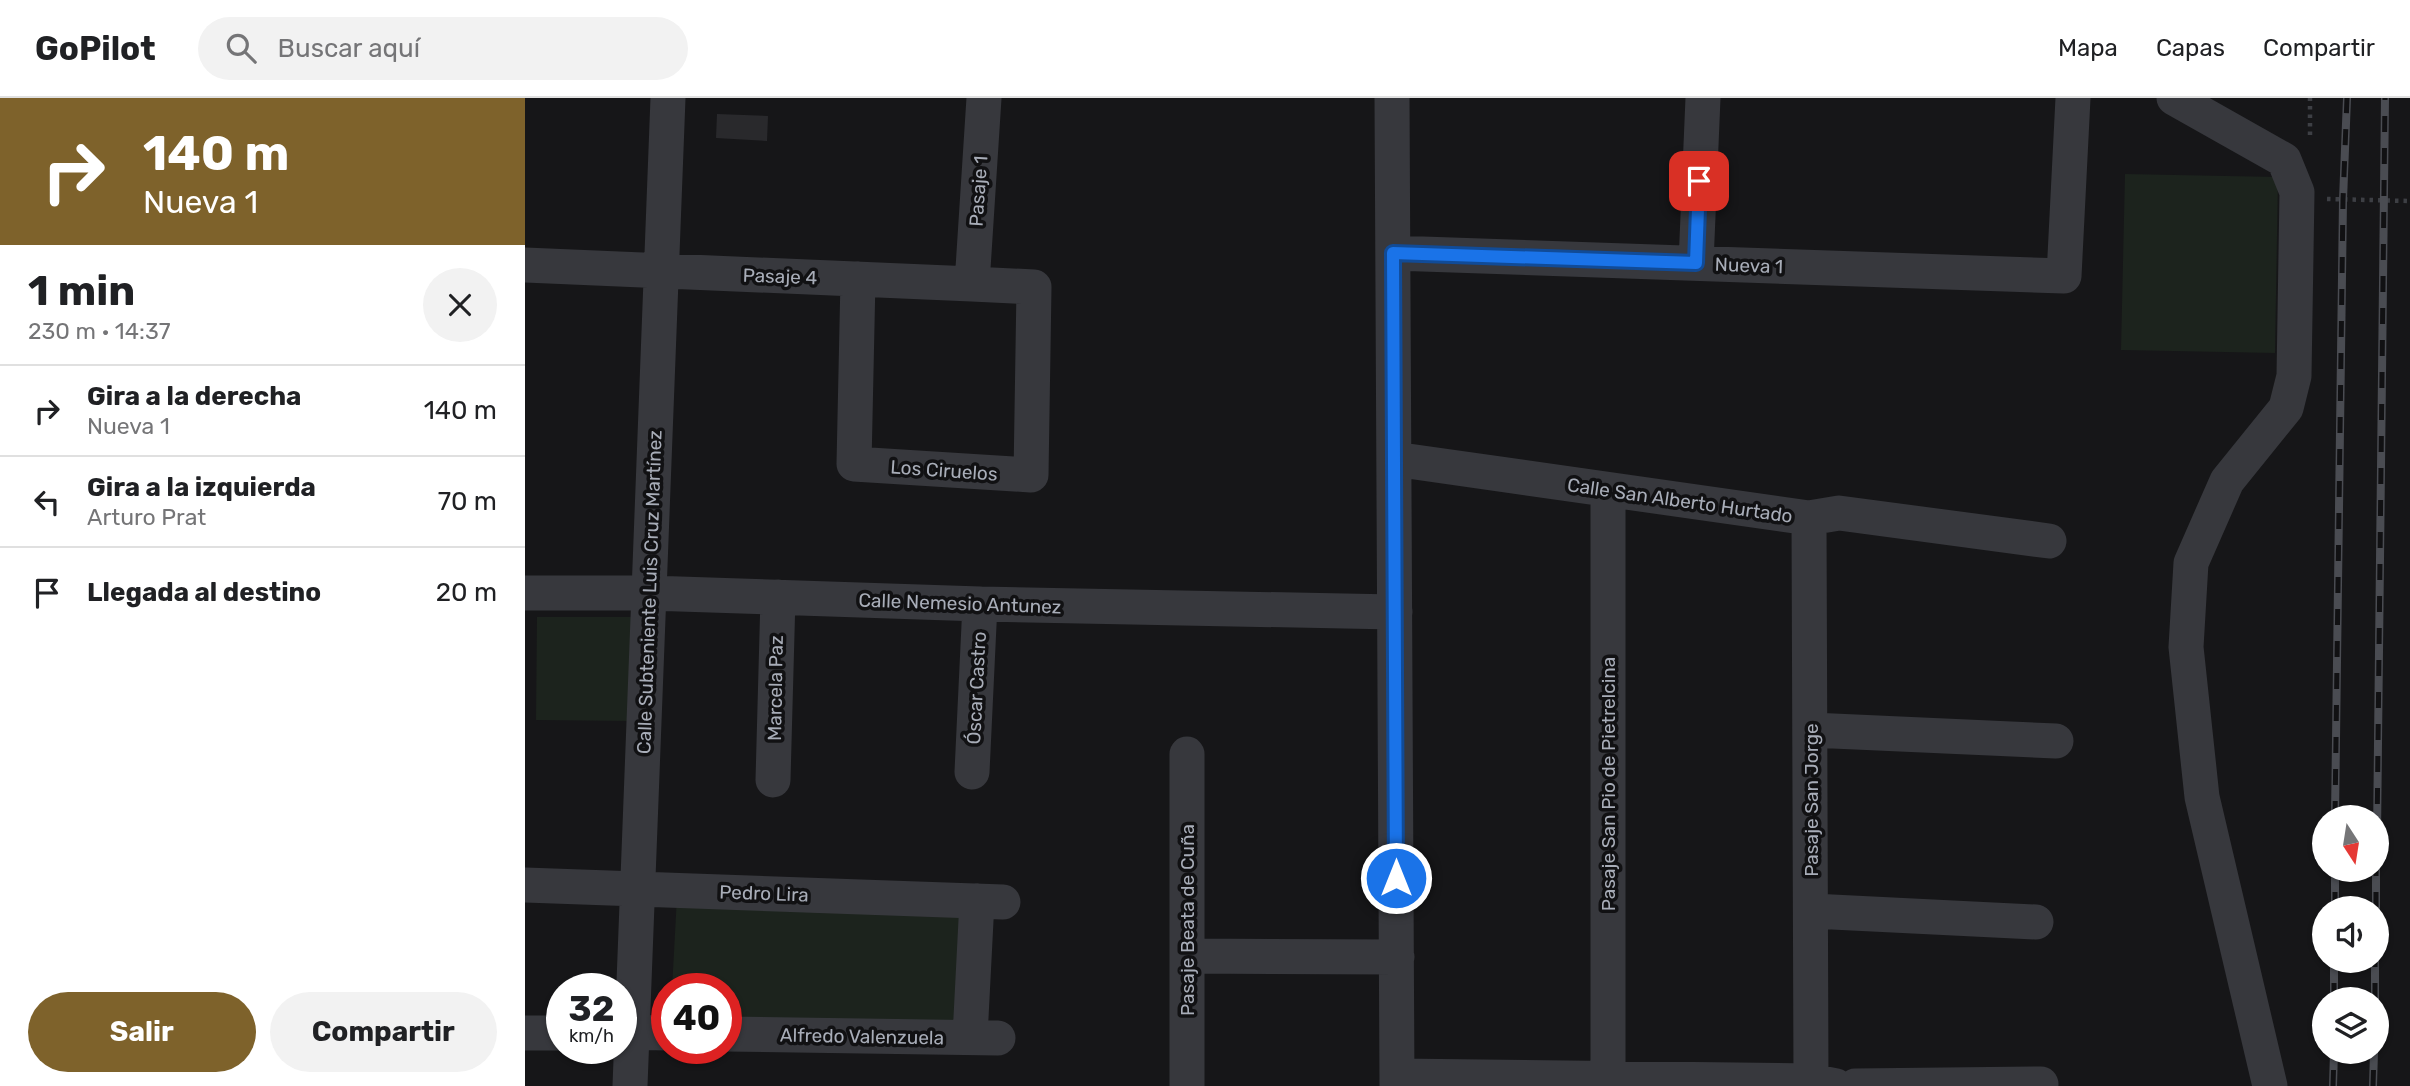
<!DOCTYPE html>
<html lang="es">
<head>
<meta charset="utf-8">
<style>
  :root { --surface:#fff; --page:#f2f2f2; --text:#202124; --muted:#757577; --line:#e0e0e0; --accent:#7e622b }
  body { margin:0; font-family:Rubik,sans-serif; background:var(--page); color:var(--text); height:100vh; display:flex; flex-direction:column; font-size:26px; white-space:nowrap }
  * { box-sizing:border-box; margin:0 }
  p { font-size:23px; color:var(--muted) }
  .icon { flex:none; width:38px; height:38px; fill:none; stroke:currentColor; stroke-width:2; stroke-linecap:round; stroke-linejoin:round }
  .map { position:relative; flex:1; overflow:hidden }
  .details { display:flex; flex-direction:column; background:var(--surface); width:525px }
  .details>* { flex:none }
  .hud { background:#7e622b; color:#fff; overflow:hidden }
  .needle { width:46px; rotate:168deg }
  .buttons { position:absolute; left:1787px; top:707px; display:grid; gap:14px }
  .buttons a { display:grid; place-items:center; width:77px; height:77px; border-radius:50%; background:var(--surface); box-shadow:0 2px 5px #0004; font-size:35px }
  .speed { position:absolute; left:21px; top:875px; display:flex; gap:14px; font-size:35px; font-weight:700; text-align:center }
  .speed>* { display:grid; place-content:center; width:91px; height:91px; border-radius:50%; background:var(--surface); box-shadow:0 2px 5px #0004; line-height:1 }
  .speed small { font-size:18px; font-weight:400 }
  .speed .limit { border:10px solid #d22; background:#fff; color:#111 }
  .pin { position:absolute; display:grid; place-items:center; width:60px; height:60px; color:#fff; margin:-30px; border-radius:14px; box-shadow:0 4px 10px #0006 }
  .me { position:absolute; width:77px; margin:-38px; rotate:0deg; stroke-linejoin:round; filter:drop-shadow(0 0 5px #0008) }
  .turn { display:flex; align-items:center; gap:24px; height:147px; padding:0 28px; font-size:32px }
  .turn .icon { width:91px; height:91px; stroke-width:2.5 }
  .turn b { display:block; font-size:49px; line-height:60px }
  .round { display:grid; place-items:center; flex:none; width:74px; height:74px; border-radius:37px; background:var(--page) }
  .overview { display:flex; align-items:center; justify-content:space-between; height:119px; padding:0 28px }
  h1 { font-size:42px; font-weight:700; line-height:52px }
  .primary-button { display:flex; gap:14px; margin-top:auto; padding:14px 28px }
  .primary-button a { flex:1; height:80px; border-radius:42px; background:var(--accent); color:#fff; font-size:28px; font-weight:700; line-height:80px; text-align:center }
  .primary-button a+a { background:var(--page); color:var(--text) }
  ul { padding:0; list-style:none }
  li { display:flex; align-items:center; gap:21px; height:91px; padding:0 28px; border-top:2px solid var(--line) }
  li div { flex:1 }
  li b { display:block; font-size:26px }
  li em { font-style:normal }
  header { display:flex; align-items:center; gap:42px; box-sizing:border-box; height:98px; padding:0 35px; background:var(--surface); border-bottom:2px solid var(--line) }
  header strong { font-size:33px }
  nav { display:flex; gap:38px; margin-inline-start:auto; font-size:24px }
  .search { width:490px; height:63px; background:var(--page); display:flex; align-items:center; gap:18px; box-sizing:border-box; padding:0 24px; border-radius:38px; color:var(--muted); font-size:26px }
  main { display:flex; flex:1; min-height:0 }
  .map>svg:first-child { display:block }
  .green { fill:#1c231d }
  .building { fill:#29292c }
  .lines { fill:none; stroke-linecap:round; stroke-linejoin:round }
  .path { stroke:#3d3f44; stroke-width:4.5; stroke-dasharray:3.5 5; stroke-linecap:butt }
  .minor { stroke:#37383d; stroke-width:35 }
  .rail-casing { stroke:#4a4c52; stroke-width:8 }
  .rail { stroke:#111113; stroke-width:5; stroke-dasharray:16; stroke-linecap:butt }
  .route-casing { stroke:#114b97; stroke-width:18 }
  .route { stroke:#1a73e8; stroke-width:12 }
  .labels { text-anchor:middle; stroke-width:7; stroke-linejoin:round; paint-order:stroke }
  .street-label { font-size:19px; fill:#a8adb8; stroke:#111113 }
</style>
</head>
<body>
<header>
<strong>GoPilot</strong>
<div class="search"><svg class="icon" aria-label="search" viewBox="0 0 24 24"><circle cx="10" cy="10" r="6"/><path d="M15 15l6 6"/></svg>Buscar aquí</div>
<nav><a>Mapa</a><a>Capas</a><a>Compartir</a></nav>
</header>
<main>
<section class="details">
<div class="hud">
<div class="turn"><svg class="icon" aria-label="right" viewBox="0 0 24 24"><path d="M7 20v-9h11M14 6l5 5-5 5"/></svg><div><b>140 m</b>Nueva 1</div></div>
</div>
<div class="overview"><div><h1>1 min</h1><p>230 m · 14:37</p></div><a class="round"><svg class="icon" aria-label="close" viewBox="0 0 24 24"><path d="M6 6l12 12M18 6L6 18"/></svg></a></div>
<ul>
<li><svg class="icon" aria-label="right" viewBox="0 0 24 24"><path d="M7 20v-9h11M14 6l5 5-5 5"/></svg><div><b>Gira a la derecha</b><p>Nueva 1</p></div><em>140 m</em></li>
<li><svg class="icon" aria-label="left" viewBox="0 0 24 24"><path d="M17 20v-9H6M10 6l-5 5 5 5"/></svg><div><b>Gira a la izquierda</b><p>Arturo Prat</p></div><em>70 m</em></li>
<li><svg class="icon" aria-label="arrive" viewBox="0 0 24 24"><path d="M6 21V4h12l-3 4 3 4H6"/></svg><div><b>Llegada al destino</b></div><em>20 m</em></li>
</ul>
<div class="primary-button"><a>Salir</a><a>Compartir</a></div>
</section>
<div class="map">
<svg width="1885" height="988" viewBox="0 0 1885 988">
  <rect width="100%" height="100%" fill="#161618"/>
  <path class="green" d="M1600 76 1753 79 1750 255 1596 252Z
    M12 519H107L106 623 11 622Z
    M152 798 443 815 439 932 201 928V891H147Z"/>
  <path class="building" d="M192 16 243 18 242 43 191 40Z"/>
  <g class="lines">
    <path class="path" d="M1785 37V0
      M1802 101 1885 103"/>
    <path class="minor" d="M867 0 872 988
      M1649 0 1759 62 1772 94 1769 278 1761 310 1702 383 1666 465 1661 549 1677 699 1745 988
      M868 155 1539 178 1548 0
      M1171 165 1178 0
      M0 167 447 186 509 189 506 377 329 366 333 181
      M447 186 459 0
      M869 361 1284 420 1314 415 1524 443
      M1284 420 1286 983
      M0 495H124L455 506 870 514
      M1286 632 1531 643
      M447 674 455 506
      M248 682 253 499
      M0 787 478 804
      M1287 813 1511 824
      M662 858 872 859
      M96 934 142 935
      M0 935H37
      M201 936 473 940
      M445 939 452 803
      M872 978 1286 983 1311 988
      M1083 980V393
      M105 988 143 0
      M662 988V656
      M1330 988 1516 986"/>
    <g class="rail-casing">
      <path id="rail" d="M1810 719 1818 102 1822 0
        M1852 738 1860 0
        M1810 810V772
        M1851 810V772
        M1809 901V863
        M1850 901V863
        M1808 988 1809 954
        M1848 988 1849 954"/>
    </g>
    <use href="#rail" class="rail"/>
  </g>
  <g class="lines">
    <g class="route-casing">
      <path id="route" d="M871 780 868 155 1171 165 1174 83"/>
    </g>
    <use href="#route" class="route"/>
  </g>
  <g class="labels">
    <g class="street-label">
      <text transform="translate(453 93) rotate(-86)" y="7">Pasaje 1</text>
      <text transform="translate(1224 167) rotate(2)" y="7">Nueva 1</text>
      <text transform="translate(255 178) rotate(2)" y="7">Pasaje 4</text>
      <text transform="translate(419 372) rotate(4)" y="7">Los Ciruelos</text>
      <text transform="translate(1155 402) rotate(8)" y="7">Calle San Alberto Hurtado</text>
      <text transform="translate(124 494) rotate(-88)" y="7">Calle Subteniente Luis Cruz Martínez</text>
      <text transform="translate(435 505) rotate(2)" y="7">Calle Nemesio Antunez</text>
      <text transform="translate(250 590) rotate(-89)" y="7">Marcela Paz</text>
      <text transform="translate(451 590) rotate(-87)" y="7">Óscar Castro</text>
      <text transform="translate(1083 686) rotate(-90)" y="7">Pasaje San Pio de Pietrelcina</text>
      <text transform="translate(1286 702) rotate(-90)" y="7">Pasaje San Jorge</text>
      <text transform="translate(239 795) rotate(2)" y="7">Pedro Lira</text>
      <text transform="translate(662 822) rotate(-90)" y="7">Pasaje Beata de Cuña</text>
      <text transform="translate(337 938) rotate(1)" y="7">Alfredo Valenzuela</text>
    </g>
  </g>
</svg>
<div class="buttons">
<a><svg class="needle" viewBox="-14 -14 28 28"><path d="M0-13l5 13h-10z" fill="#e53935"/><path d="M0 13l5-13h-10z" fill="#757577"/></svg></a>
<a><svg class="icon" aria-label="sound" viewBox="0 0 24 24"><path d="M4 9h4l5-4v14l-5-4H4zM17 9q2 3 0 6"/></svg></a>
<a><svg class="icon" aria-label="layers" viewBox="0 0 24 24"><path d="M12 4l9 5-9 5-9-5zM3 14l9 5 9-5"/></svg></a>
</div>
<div class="speed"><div>32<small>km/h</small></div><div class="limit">40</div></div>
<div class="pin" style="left:1174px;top:83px;background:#d93025"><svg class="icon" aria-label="arrive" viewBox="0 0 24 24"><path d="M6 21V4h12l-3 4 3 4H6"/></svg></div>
<svg class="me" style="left:871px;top:780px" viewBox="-20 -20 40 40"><circle r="17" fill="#1a73e8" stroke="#fff" stroke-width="3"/><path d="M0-11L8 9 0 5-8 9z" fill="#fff"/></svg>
</div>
</main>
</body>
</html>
